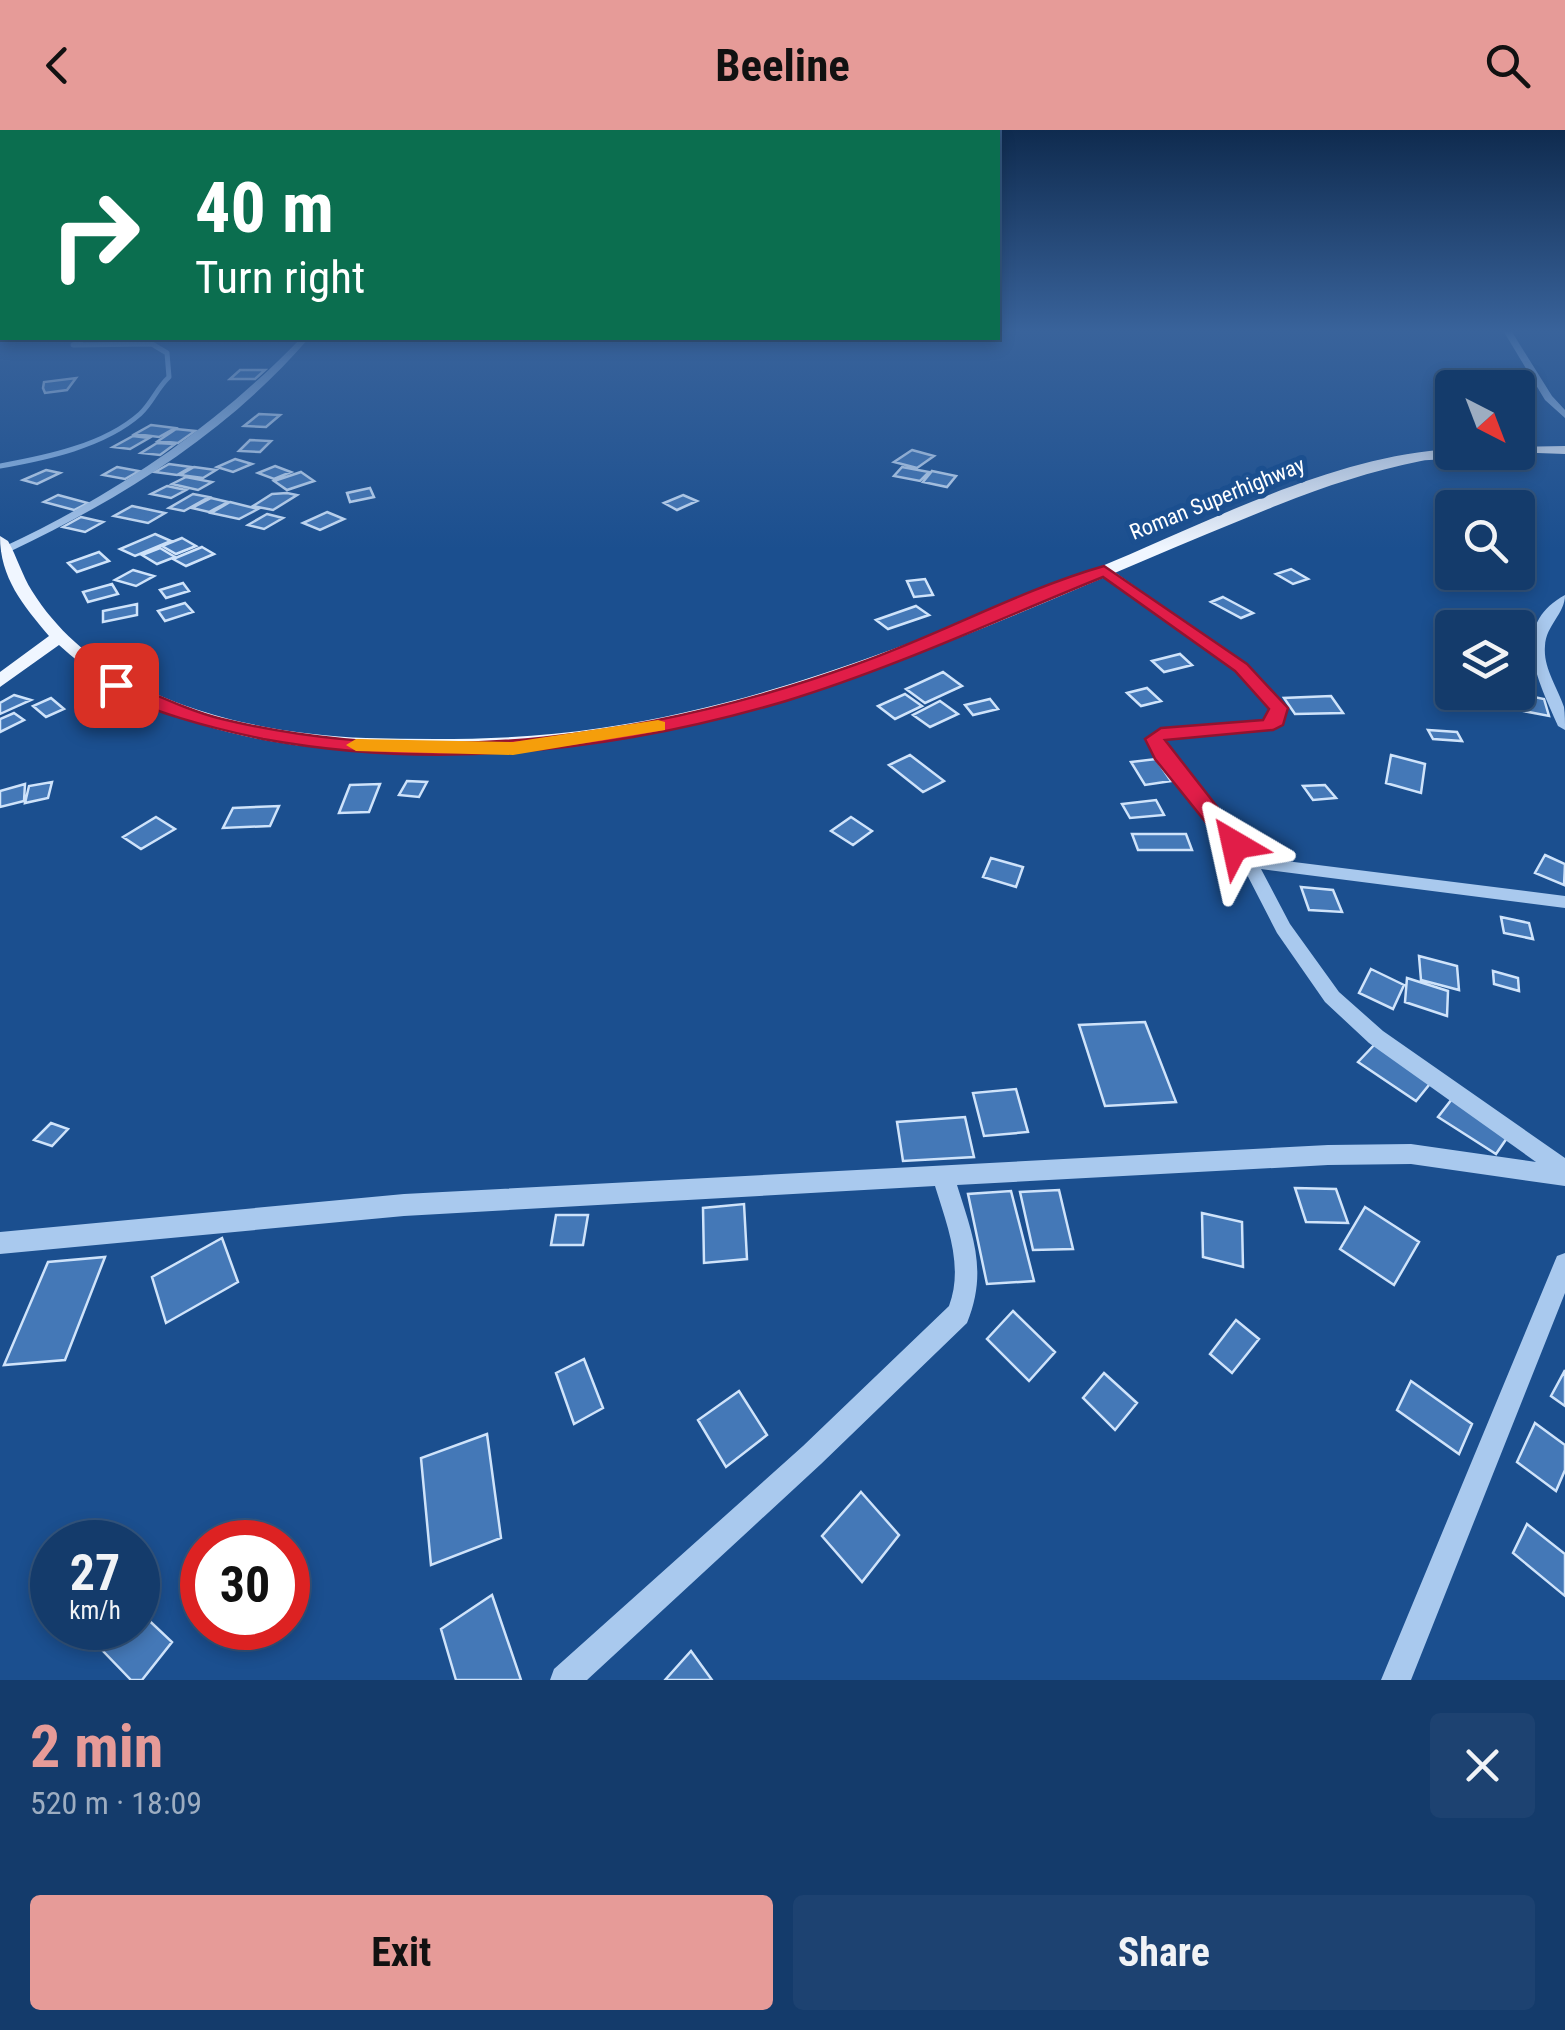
<!DOCTYPE html>
<html lang="en">
<head>
<meta charset="utf-8">
<style>
  :root { --surface:#143b6b; --page:#1d4271; --text:#f1f3f6; --muted:#9dadc1; --line:#33557e; --accent:#e69b98 }
  body { margin:0; font-family:"Roboto Condensed",sans-serif; background:var(--page); color:var(--text); height:100vh; display:flex; flex-direction:column; font-size:38px; white-space:nowrap }
  * { box-sizing:border-box; margin:0 }
  p { font-size:32px; color:var(--muted) }
  .icon { flex:none; width:55px; height:55px; fill:none; stroke:currentColor; stroke-width:2; stroke-linecap:round; stroke-linejoin:round }
  .map { position:relative; height:1550px; overflow:hidden }
  .side { display:flex; flex-direction:column; background:var(--surface); flex:1 }
  .side>* { flex:none }
  .guide { position:absolute; left:0px; top:0px; width:1000px; height:210px; box-shadow:0 5px 15px #0003,0 0 0 2px var(--line); background:#0b6e4f; color:#fff; overflow:hidden }
  .needle { width:65px; rotate:138deg }
  .tools { position:absolute; left:1435px; top:240px; display:grid; gap:20px }
  .tools a { display:grid; place-items:center; width:100px; height:100px; border-radius:10px; background:var(--surface); box-shadow:0 5px 15px #0003,0 0 0 2px var(--line); font-size:50px }
  .speed { position:absolute; left:30px; top:1390px; display:flex; gap:20px; font-size:50px; font-weight:700; text-align:center }
  .speed>* { display:grid; place-content:center; width:130px; height:130px; border-radius:50%; background:var(--surface); box-shadow:0 5px 15px #0003,0 0 0 2px var(--line); line-height:1 }
  .speed small { font-size:25px; font-weight:400 }
  .speed .limit { border:15px solid #d22; background:#fff; color:#111 }
  .pin { position:absolute; display:grid; place-items:center; width:85px; height:85px; color:#fff; margin:-42px; border-radius:20px; box-shadow:0 5px 15px #0006 }
  .me { position:absolute; width:110px; margin:-55px; rotate:324deg; stroke-linejoin:round; filter:drop-shadow(0 0 8px #0008) }
  .turn { display:flex; align-items:center; gap:35px; height:210px; padding:0 30px; font-size:45px }
  .turn .icon { width:130px; height:130px; stroke-width:2.5 }
  .turn b { display:block; font-size:70px; line-height:85px }
  .round { display:grid; place-items:center; flex:none; width:105px; height:105px; border-radius:10px; background:var(--page) }
  .overview { display:flex; align-items:center; justify-content:space-between; height:170px; padding:0 30px }
  h1 { font-size:60px; font-weight:700; line-height:75px; color:var(--accent) }
  .primary-button { display:flex; gap:20px; margin-top:auto; padding:20px 30px }
  .primary-button a { flex:1; height:115px; border-radius:10px; background:var(--accent); color:#111; font-size:40px; font-weight:700; line-height:115px; text-align:center }
  .primary-button a+a { background:var(--page); color:var(--text) }
  header { display:flex; justify-content:space-between; align-items:center; height:130px; padding:0 30px; background:var(--accent); color:#111; font-size:45px; font-weight:700 }
  .map>svg:first-child { display:block }
  .lines { fill:none; stroke-linecap:round; stroke-linejoin:round }
  .stream { stroke:#9cc4f0; stroke-width:5 }
  .building { fill:#4478b7; stroke:#cfe3fa; stroke-width:2.5 }
  .minor { fill:#a9c9ee; fill-rule:evenodd }
  .major { fill:#f0f6ff; fill-rule:evenodd }
  .route { fill:#e11d48; stroke:#92132f; stroke-width:2.5 }
  .slow { fill:#f59e0b }
  .labels { text-anchor:middle; stroke-width:10; stroke-linejoin:round; paint-order:stroke }
  .far-street-label { font-size:22px; fill:#fff; stroke:#1b4f8f }
</style>
</head>
<body>
<header><svg class="icon" aria-label="back" viewBox="0 0 24 24"><path d="M15 5l-7 7 7 7"/></svg>Beeline<svg class="icon" aria-label="search" viewBox="0 0 24 24"><circle cx="10" cy="10" r="6"/><path d="M15 15l6 6"/></svg></header>
<div class="map">
<svg width="1565" height="1550" viewBox="0 0 1565 1550">
  <rect width="100%" height="100%" fill="#1b4f8f"/>
  <g class="lines">
    <path class="stream" d="M0 336C45 328 104 316 140 284 152 273 157 258 169 247L167 223 152 214 73 215 85 208"/>
  </g>
  <path class="building" d="M240 240H265L255 249H230Z
    M76 248 67 260 45 263 43 258 44 252Z
    M259 284 280 285 266 297 244 296Z
    M151 295 175 298 159 307 135 304Z
    M176 299 195 301 178 313 158 311Z
    M133 306 149 308 130 319 113 317Z
    M250 310 271 311 260 322 239 321Z
    M157 313 175 314 160 325 141 323Z
    M912 320 934 326 917 338 894 332Z
    M235 329 252 334 233 342 217 337Z
    M169 334 191 337 177 345 155 342Z
    M275 336 291 342 274 349 258 343Z
    M117 337 139 341 125 349 103 345Z
    M194 337 216 340 203 348 180 345Z
    M902 337 929 342 920 351 894 346Z
    M46 340 60 343 37 354 23 350Z
    M932 341 956 346 947 357 923 352Z
    M301 342 314 351 287 360 274 351Z
    M186 347 212 352 198 360 172 354Z
    M167 356 186 360 171 368 151 364Z
    M370 358 374 367 350 372 347 363Z
    M193 364 209 367 184 381 169 378Z
    M272 364 287 363 297 365 273 380 253 376Z
    M58 365 88 373 74 380 44 372Z
    M683 365 697 371 677 380 664 373Z
    M211 368 228 372 209 382 192 378Z
    M230 372 258 379 239 389 211 383Z
    M132 376 165 383 148 393 114 386Z
    M327 382 344 389 320 400 303 393Z
    M267 384 283 388 264 399 248 395Z
    M81 387 103 392 85 402 63 397Z
    M155 404 171 411 135 426 120 419Z
    M182 408 196 416 176 424 162 416Z
    M202 417 214 424 186 436 173 429Z
    M160 418 175 427 157 434 142 425Z
    M99 422 109 431 77 442 68 433Z
    M1291 439 1308 449 1293 454 1276 444Z
    M133 440 154 446 136 456 115 450Z
    M925 449 933 465 914 467 907 451Z
    M183 453 189 461 166 468 160 460Z
    M112 454 118 464 88 472 83 462Z
    M1223 467 1253 483 1241 488 1211 472Z
    M185 473 193 482 165 491 158 481Z
    M137 474V485L103 492V481Z
    M916 476 929 485 888 499 876 490Z
    M1180 524 1192 535 1164 542 1152 531Z
    M943 542 962 556 925 573 906 559Z
    M1147 558 1161 571 1141 576 1127 563Z
    M1509 562 1544 569 1549 586 1513 579Z
    M905 564 922 576 895 589 878 576Z
    M14 565 31 570 0 584V573Z
    M1331 566 1343 583 1295 584 1284 568Z
    M51 568 64 579 46 587 33 576Z
    M990 569 998 579 973 585 965 575Z
    M940 571 958 584 930 597 913 585Z
    M14 583 24 590 0 602V589Z
    M1428 600 1457 602 1462 611 1433 609Z
    M910 625 944 651 923 662 889 635Z
    M1391 625 1425 634 1421 663 1386 653Z
    M1156 629 1171 651 1145 655 1131 632Z
    M407 651 427 652 419 667 399 665Z
    M52 652 48 668 25 673 29 656Z
    M25 654 24 671 0 677V661Z
    M380 654 369 682 339 683 350 655Z
    M1325 655 1336 668 1313 670 1303 656Z
    M1156 670 1164 685 1130 688 1122 674Z
    M279 676 270 696 223 698 233 678Z
    M156 687 175 699 141 719 123 707Z
    M851 687 872 701 853 715 831 701Z
    M1132 704H1186L1192 720H1138Z
    M1545 725 1565 734 1564 755 1535 743Z
    M991 728 1023 737 1016 757 983 747Z
    M1301 757 1333 760 1342 782 1309 780Z
    M1501 787 1529 793 1533 809 1504 803Z
    M1419 826 1457 836 1459 860 1421 850Z
    M1371 839 1404 855 1393 879 1359 863Z
    M1493 841 1518 848 1519 861 1494 854Z
    M1407 848 1448 861 1447 886 1405 872Z
    M1145 892 1176 972 1105 976 1079 895Z
    M1376 913 1433 950 1416 971 1358 932Z
    M1016 959 1028 1002 984 1006 973 963Z
    M1452 969 1509 1005 1496 1024 1438 987Z
    M965 987 974 1027 903 1031 897 992Z
    M51 993 68 999 52 1016 34 1010Z
    M1295 1058 1336 1059 1348 1093 1306 1092Z
    M1059 1060 1073 1119 1033 1120 1020 1062Z
    M1011 1061 1034 1151 987 1154 968 1064Z
    M744 1074 747 1129 704 1133 703 1078Z
    M1365 1077 1419 1112 1394 1155 1340 1119Z
    M1202 1083 1242 1092 1243 1137 1203 1127Z
    M556 1085H588L583 1115H551Z
    M222 1108 238 1152 166 1193 152 1147Z
    M105 1127 65 1230 4 1235 48 1132Z
    M1013 1181 1055 1222 1029 1251 987 1209Z
    M1236 1190 1259 1209 1232 1243 1210 1224Z
    M584 1229 603 1278 574 1294 556 1243Z
    M1565 1240V1276L1551 1266Z
    M1104 1243 1137 1273 1115 1300 1083 1268Z
    M1411 1251 1472 1294 1459 1324 1397 1280Z
    M739 1261 767 1305 726 1337 698 1290Z
    M1535 1293 1565 1315V1340L1556 1361 1517 1332Z
    M487 1304 501 1408 431 1435 421 1328Z
    M861 1362 899 1405 862 1452 822 1406Z
    M1527 1394 1565 1424V1466L1513 1423Z
    M492 1465 521 1550H456L441 1499Z
    M138 1480 172 1512 142 1550H131L103 1521 123 1498H138Z
    M691 1521 712 1550H665Z"/>
  <g class="lines">
    <path class="minor" d="M1504 202H1512L1552 266 1565 280V288L1545 270Z
      M301 208H309C227 303 121 369 9 422H1V418C115 365 214 298 301 208Z
      M1101 438H1109L1246 535 1286 578 1281 594 1271 598 1166 608 1163 615 1254 727 1565 766V778L1261 739 1290 794 1339 862 1383 901 1565 1028V1056L1411 1034 1328 1035 957 1055C973 1106 988 1141 967 1193L821 1334 587 1550H550L554 1539 803 1316 949 1176C964 1136 947 1095 935 1056L404 1086 0 1124V1102L404 1064 1328 1015 1411 1014 1536 1032 1369 913 1325 872 1277 803 1242 735 1148 615 1156 601 1264 591 1269 589 1272 579 1236 541 1101 444Z
      M1565 465C1565 484 1546 495 1545 516 1543 538 1557 556 1564 577 1565 584 1565 593 1565 600L1558 596C1539 552 1508 496 1565 465Z
      M1565 1123V1163L1411 1550H1381L1557 1126Z"/>
    <path class="major" d="M1565 316V324L1512 322H1518V317Z
      M1452 319V322H1488C1471 333 1442 327 1421 331 1371 341 1326 356 1278 375 1057 463 838 576 601 611 523 623 446 624 367 621 258 617 142 591 59 515L0 557V542L49 506C23 475 0 448 0 406L8 411C17 427 22 445 32 461 100 570 246 603 366 608 445 610 523 610 601 598 773 573 936 504 1095 439 1207 393 1331 326 1452 319Z"/>
  </g>
  <linearGradient id="sky" x2="0" y2="1"><stop stop-color="#0f2b4f"/><stop offset="0.48" stop-color="#39639b"/><stop offset="1" stop-color="#39639b" stop-opacity="0"/></linearGradient>
  <rect width="1565" height="419" fill="url(#sky)"/>
  <path class="route" d="M1104 436 1247 534 1288 578 1283 595 1273 600 1165 610 1243 710V720H1228L1155 629 1145 609 1161 598 1263 590 1269 579 1235 541 1103 447C999 489 894 538 786 571 617 621 438 641 263 609 225 601 135 580 107 555L123 551C155 564 189 581 222 589 433 640 656 606 857 534 940 505 1020 460 1104 436Z"/>
  <path class="slow" d="M658 590 665 592V600L513 625 356 621 346 615 356 609 513 612Z"/>
  <g class="labels">
    <g class="far-street-label">
      <text transform="translate(1217 368) rotate(-22)" y="8">Roman Superhighway</text>
    </g>
  </g>
</svg>
<div class="tools">
<a><svg class="needle" viewBox="-14 -14 28 28"><path d="M0-13l5 13h-10z" fill="#e53935"/><path d="M0 13l5-13h-10z" fill="#9dadc1"/></svg></a>
<a><svg class="icon" aria-label="search" viewBox="0 0 24 24"><circle cx="10" cy="10" r="6"/><path d="M15 15l6 6"/></svg></a>
<a><svg class="icon" aria-label="layers" viewBox="0 0 24 24"><path d="M12 4l9 5-9 5-9-5zM3 14l9 5 9-5"/></svg></a>
</div>
<div class="speed"><div>27<small>km/h</small></div><div class="limit">30</div></div>
<div class="pin" style="left:116px;top:555px;background:#d93025"><svg class="icon" aria-label="arrive" viewBox="0 0 24 24"><path d="M6 21V4h12l-3 4 3 4H6"/></svg></div>
<svg class="me" style="left:1235px;top:715px" viewBox="-20 -20 40 40"><path d="M0-17L14 15 0 8-14 15z" fill="#e11d48" stroke="#fff" stroke-width="4"/></svg>
<div class="guide">
<div class="turn"><svg class="icon" aria-label="right" viewBox="0 0 24 24"><path d="M7 20v-9h11M14 6l5 5-5 5"/></svg><div><b>40 m</b>Turn right</div></div>
</div>
</div>
<section class="side">
<div class="overview"><div><h1>2 min</h1><p>520 m · 18:09</p></div><a class="round"><svg class="icon" aria-label="close" viewBox="0 0 24 24"><path d="M6 6l12 12M18 6L6 18"/></svg></a></div>
<div class="primary-button"><a>Exit</a><a>Share</a></div>
</section>
</body>
</html>
